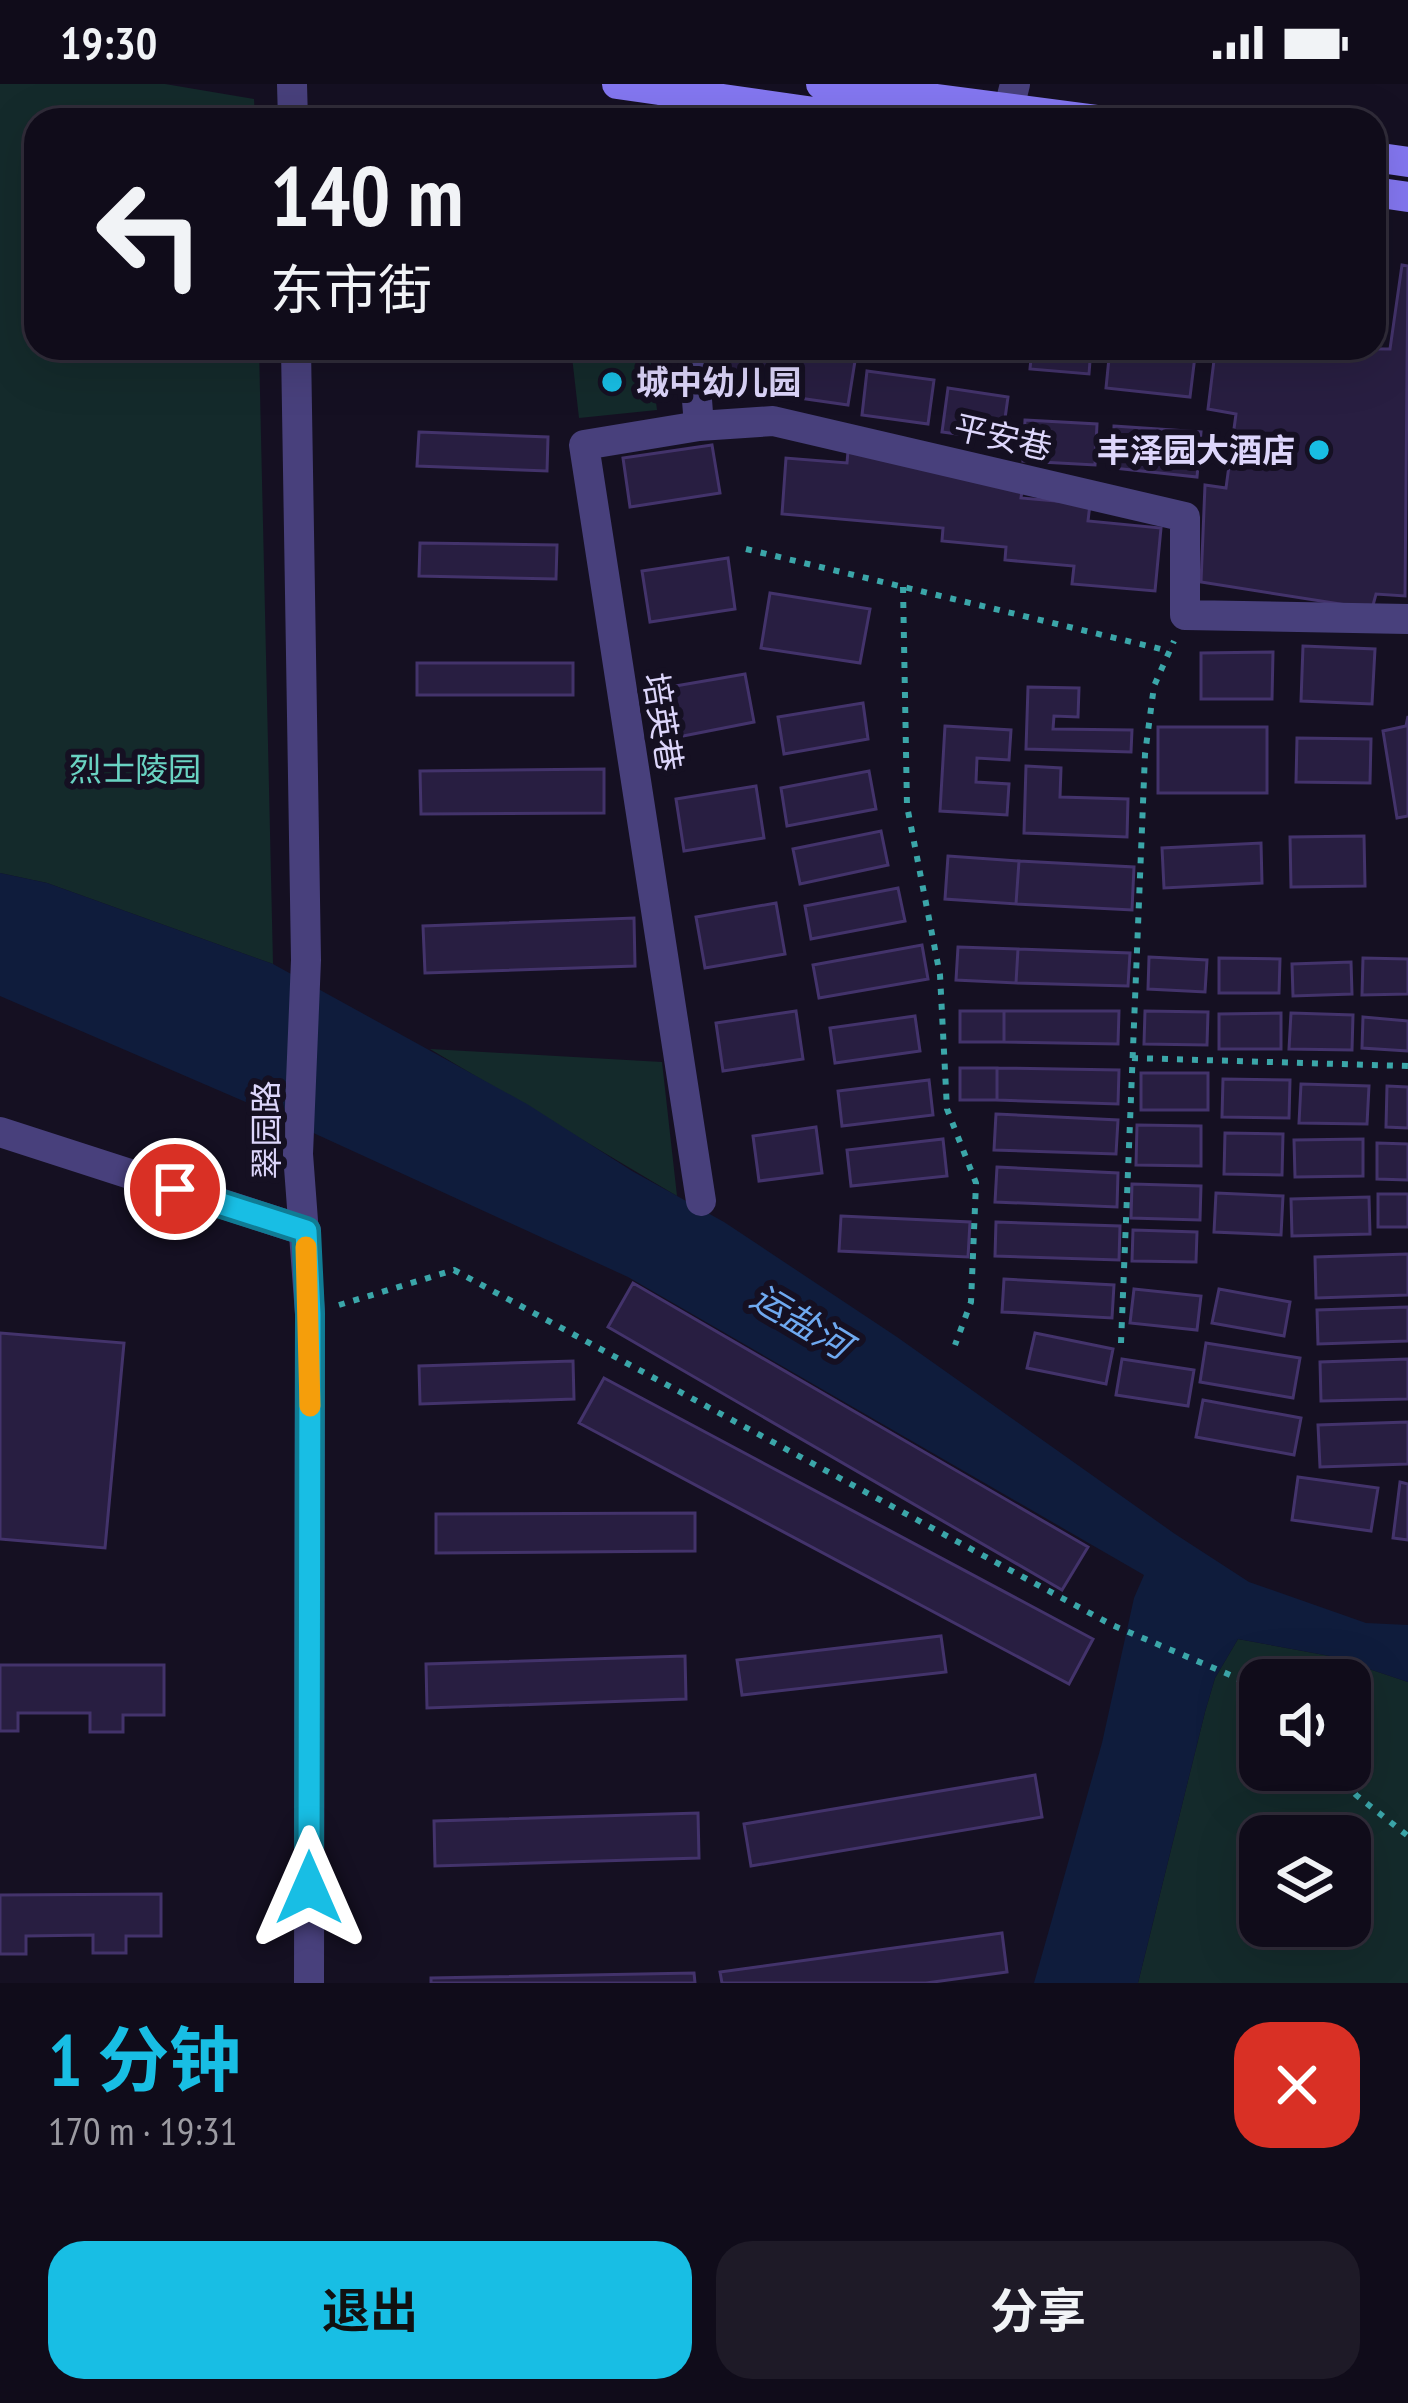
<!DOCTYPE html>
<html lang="zh">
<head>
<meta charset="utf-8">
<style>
  :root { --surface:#100c1a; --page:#1e1a27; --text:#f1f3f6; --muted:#9c9ba2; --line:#302c39; --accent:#18bee4 }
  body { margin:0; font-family:"PT Sans Narrow","Noto Sans SC",sans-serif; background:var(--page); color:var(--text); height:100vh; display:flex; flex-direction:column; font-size:45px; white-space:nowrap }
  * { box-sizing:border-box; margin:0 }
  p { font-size:39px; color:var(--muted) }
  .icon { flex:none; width:66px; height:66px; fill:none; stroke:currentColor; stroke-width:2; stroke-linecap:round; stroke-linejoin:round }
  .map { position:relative; height:1899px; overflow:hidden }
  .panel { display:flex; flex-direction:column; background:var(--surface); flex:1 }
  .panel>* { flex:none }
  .hud { position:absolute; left:24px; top:24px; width:1362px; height:252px; border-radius:36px; box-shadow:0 12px 48px #0002,0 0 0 3px var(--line); background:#100c1a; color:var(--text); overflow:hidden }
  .fabs { position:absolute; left:1239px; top:1575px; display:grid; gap:24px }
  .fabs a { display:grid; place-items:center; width:132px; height:132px; border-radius:24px; background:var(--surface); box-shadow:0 12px 48px #0002,0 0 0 3px var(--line); font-size:60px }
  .pin { position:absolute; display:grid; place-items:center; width:102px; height:102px; color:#fff; margin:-51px; border:6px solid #fff; border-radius:50%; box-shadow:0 3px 12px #0007 }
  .me { position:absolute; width:132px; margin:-66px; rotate:0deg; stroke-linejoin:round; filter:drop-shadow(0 0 9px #0008) }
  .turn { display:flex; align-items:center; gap:42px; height:252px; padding:0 48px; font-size:54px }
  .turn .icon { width:156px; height:156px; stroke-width:2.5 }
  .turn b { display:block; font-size:84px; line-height:102px }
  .round { display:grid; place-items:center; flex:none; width:126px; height:126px; border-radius:36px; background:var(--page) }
  .headline { display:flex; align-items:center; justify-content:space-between; height:204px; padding:0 48px }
  h1 { font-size:72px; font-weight:700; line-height:90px; color:var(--accent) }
  .primary-button { display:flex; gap:24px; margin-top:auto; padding:24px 48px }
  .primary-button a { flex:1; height:138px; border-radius:36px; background:var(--accent); color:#111; font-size:48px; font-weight:700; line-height:138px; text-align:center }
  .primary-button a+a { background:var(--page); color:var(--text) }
  .status { display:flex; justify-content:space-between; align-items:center; height:84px; padding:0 60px; background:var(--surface); direction:ltr }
  .status svg { height:33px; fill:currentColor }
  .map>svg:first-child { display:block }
  .green { fill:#142a2b; fill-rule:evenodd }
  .water { fill:#0f1c3c }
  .building { fill:#281e41; stroke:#43336b; stroke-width:3 }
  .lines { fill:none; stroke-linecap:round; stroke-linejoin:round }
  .path { stroke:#3ba6a9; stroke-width:6; stroke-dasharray:6 9; stroke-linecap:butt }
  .minor { stroke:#48407c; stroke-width:30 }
  .tertiary { stroke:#48407c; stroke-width:30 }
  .secondary { stroke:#8477f1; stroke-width:30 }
  .route-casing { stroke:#107c94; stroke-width:30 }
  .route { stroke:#18bee4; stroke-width:21 }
  .slow { stroke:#f59e0b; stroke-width:21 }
  .poi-dot { fill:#18bee4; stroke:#151022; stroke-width:4.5 }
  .labels { text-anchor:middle; stroke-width:12; stroke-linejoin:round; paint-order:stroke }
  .poi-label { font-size:33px; font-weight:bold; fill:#ddd6fb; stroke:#151022; text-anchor:start }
  .street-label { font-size:33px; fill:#ddd6fb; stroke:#151022 }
  .park-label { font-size:33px; fill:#69d3c2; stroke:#151022 }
  .water-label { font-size:36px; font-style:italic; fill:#6fa9f0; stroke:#151022 }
</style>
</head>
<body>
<div class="status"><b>19:30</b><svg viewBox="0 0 49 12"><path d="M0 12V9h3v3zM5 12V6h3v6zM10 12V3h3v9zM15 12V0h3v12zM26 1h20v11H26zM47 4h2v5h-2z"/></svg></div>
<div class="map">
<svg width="1408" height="1899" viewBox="0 0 1408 1899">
  <rect width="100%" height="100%" fill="#151022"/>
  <path class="green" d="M0 0H165L254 15 255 36H36V264H259L273 880 47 799 0 789Z
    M571 264H649L657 326 579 334Z
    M430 965 662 978 677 1112Z
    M1238 1555 1330 1572 1408 1598V1899H1138L1205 1628 1215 1594ZM1260 1596H1350V1686H1260ZM1260 1752H1350V1842H1260Z"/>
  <path class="water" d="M0 789 47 799 273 880 527 1020 632 1087 724 1138 897 1253 1175 1450 1249 1498 1366 1539 1408 1541V1598L1330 1572 1238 1555 1215 1594 1205 1628 1138 1899H1034L1102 1659 1134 1514 1144 1491 628 1193 248 1019 0 912Z"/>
  <path class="building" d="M1402 181 1408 182 1405 512 1376 510 1372 525 1201 498 1205 401 1226 404 1236 330 1208 325 1215 268 1247 269 1248 264 1390 265Z
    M723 264H779L777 298 721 295Z
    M1032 264H1091L1089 290 1030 285Z
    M1110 264 1195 272 1190 313 1106 304Z
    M792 268 855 277 848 321 785 312Z
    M867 287 934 296 928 340 862 331Z
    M948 304 1008 313 1002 356 942 348Z
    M1025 336 1097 340 1095 381 1023 377Z
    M1114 342 1201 348 1197 393 1113 384Z
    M419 348 548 353 547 387 417 382Z
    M712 361 720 409 630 423 623 374Z
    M848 367 1023 399 1021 414 1090 420 1088 437 1161 444 1155 507 1072 500 1074 482 1005 476 1006 463 942 457 943 444 782 430 786 374 847 379Z
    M420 459 557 461 556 495 419 492Z
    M728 474 735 525 650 538 642 487Z
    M770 509 870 525 860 579 761 564Z
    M1303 562 1375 565 1372 620 1301 617Z
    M1273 568 1272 615H1201V569Z
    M417 579H573V611H417Z
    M745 590 754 638 668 655 658 605Z
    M1028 603 1079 604 1078 633 1054 632 1053 645 1132 646 1131 668 1026 665Z
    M863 619 868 655 784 670 778 633Z
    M1408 632V732L1397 734 1383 647 1406 642Z
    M945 642 1011 646 1009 676 977 674 976 698 1009 700 1007 731 940 727Z
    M1158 643H1267V709H1158Z
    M1297 654 1371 655 1370 699 1296 698Z
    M1026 682 1061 684 1060 713 1128 715 1127 753 1024 749Z
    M604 685V729L421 730 420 687Z
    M869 687 876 725 787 742 781 704Z
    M756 702 764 754 684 767 676 715Z
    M881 747 888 781 800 800 793 765Z
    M1364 752 1365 802 1291 803 1290 753Z
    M1261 759 1262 799 1164 804 1162 764Z
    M948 772 1019 777 1016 820 945 815Z
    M1019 777 1134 783 1132 826 1016 820Z
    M898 804 905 837 811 855 805 822Z
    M776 819 785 870 705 884 696 833Z
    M634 834 635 882 425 889 423 842Z
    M922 861 928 895 819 914 813 881Z
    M958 863 1018 865 1016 899 956 896Z
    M1018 865 1130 869 1128 902 1016 899Z
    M1149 873 1207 876 1205 908 1148 905Z
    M1219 874 1280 875 1279 909H1219Z
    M1363 874 1408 875V910L1362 911Z
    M1351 878 1352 910 1293 912 1292 880Z
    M796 927 803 975 723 987 716 939Z
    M960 927H1004V958H960Z
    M1004 927H1119L1118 960 1004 958Z
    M1145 927 1208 928 1207 961 1144 960Z
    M1281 929V965H1219V930Z
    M1291 929 1353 931 1352 966 1289 965Z
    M915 932 920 967 835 979 830 944Z
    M1363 933 1408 937V967L1362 964Z
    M960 984H997V1016H960Z
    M997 984 1119 986 1118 1020 997 1016Z
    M1141 989H1208V1026H1141Z
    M1223 995 1290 996 1289 1034 1222 1033Z
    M929 996 933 1031 842 1042 838 1007Z
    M1301 1000 1369 1002 1367 1040 1299 1039Z
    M1387 1002 1408 1003V1044L1386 1043Z
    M996 1030 1118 1036 1116 1070 994 1066Z
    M1137 1041 1201 1042V1082L1136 1081Z
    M816 1043 822 1089 759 1097 753 1052Z
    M1225 1049 1283 1050 1282 1091 1224 1090Z
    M943 1055 947 1092 851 1102 847 1066Z
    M1363 1055V1092L1295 1093 1294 1056Z
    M1377 1059 1408 1060V1096L1377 1095Z
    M997 1083 1118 1089 1117 1123 995 1118Z
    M1132 1100 1201 1102 1200 1136 1131 1134Z
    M1216 1109 1283 1112 1281 1151 1214 1148Z
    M1378 1110H1408V1143H1378Z
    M1369 1113 1370 1150 1292 1152 1291 1115Z
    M841 1132 970 1138 968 1173 839 1167Z
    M996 1138 1120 1142 1119 1176 995 1172Z
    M1133 1146 1197 1148 1196 1178 1132 1177Z
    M1408 1170V1211L1316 1214 1315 1173Z
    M1004 1195 1114 1201 1112 1234 1002 1228Z
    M633 1199 1088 1463 1062 1506 608 1243Z
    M1134 1205 1201 1212 1197 1246 1130 1239Z
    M1219 1205 1290 1218 1284 1252 1212 1239Z
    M1408 1223V1257L1318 1260 1317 1226Z
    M0 1249 124 1259 105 1464 0 1455Z
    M1035 1249 1113 1265 1106 1300 1027 1284Z
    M1206 1259 1300 1274 1293 1314 1200 1298Z
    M1122 1275 1194 1286 1188 1322 1116 1311Z
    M1408 1275V1315L1321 1317 1320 1278Z
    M573 1277 574 1315 420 1320 419 1282Z
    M604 1294 1093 1555 1069 1600 579 1339Z
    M1203 1316 1301 1334 1294 1371 1196 1353Z
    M1408 1338V1380L1320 1383 1318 1341Z
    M1298 1393 1378 1404 1371 1447 1292 1436Z
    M1400 1398 1408 1400V1456L1393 1454Z
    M695 1429V1467L436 1469V1430Z
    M941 1552 946 1588 742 1611 737 1576Z
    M685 1572 686 1615 427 1624 426 1580Z
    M0 1581H164V1631H123V1648H90V1629H18V1647H0Z
    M1035 1691 1042 1733 751 1782 744 1740Z
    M698 1729 699 1774 435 1782 434 1737Z
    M161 1810V1852H126V1869H93V1851L26 1852V1870H0V1811Z
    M1002 1849 1007 1888 926 1899H722L720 1888Z
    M694 1889 695 1899H431V1894Z"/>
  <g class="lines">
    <path class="path" d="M746 465 1169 567
      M903 503 907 722 940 891 947 1025 976 1099 971 1218 955 1261
      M1132 974 1408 982
      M339 1221 454 1186 1112 1541 1235 1593 1260 1613
      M1121 1259 1145 670 1154 602 1174 557
      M1337 1686 1356 1711 1408 1752"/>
    <path class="minor" d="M670 0 674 36
      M1009 24 1015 0
      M693 264 699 342 584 361 701 1117
      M699 342 773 337 1185 433V531L1408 535
      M0 1048 306 1147"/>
    <path class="tertiary" d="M292 0 293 36
      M296 264 306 876 298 1070 310 1230 309 1899"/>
    <path class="secondary" d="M617 0 870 36
      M821 0 1098 36
      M1374 73 1408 78
      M1374 108 1408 113"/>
  </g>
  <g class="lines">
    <g class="route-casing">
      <path id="route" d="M175 1105 306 1147 310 1230 309 1804"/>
    </g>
    <use href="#route" class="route"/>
    <path class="slow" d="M306 1163 310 1322"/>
  </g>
  <g class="poi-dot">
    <circle cx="612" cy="298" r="12"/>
    <circle cx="1319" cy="366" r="12"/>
  </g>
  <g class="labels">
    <g class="poi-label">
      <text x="636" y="310">城中幼儿园</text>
      <text x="1295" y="378" text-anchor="end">丰泽园大酒店</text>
    </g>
    <g class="street-label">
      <text transform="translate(1003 353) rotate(13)" y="12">平安巷</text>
      <text transform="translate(663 638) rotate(81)" y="12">培英巷</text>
      <text transform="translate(266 1046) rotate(-90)" y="12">翠园路</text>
    </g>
    <g class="park-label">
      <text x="135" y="697">烈士陵园</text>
    </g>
    <g class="water-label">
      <text transform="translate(801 1237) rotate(31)" y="13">运盐河</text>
    </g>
  </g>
</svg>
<div class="fabs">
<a><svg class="icon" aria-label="sound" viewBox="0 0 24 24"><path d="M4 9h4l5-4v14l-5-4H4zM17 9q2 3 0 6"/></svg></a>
<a><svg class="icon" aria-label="layers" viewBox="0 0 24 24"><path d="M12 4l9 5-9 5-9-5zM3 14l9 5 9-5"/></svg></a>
</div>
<div class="pin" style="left:175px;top:1105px;background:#d93025"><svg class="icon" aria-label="arrive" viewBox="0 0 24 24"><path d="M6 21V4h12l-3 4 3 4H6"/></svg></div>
<svg class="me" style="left:309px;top:1804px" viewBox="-20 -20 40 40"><path d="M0-17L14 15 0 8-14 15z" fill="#18bee4" stroke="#fff" stroke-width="4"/></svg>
<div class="hud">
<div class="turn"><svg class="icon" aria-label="left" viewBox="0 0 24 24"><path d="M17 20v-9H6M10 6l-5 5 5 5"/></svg><div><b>140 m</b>东市街</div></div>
</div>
</div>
<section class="panel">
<div class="headline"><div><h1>1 分钟</h1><p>170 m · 19:31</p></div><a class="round" style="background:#d93025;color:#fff"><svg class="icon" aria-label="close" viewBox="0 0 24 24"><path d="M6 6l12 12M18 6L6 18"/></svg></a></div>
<div class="primary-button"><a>退出</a><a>分享</a></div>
</section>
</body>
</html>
